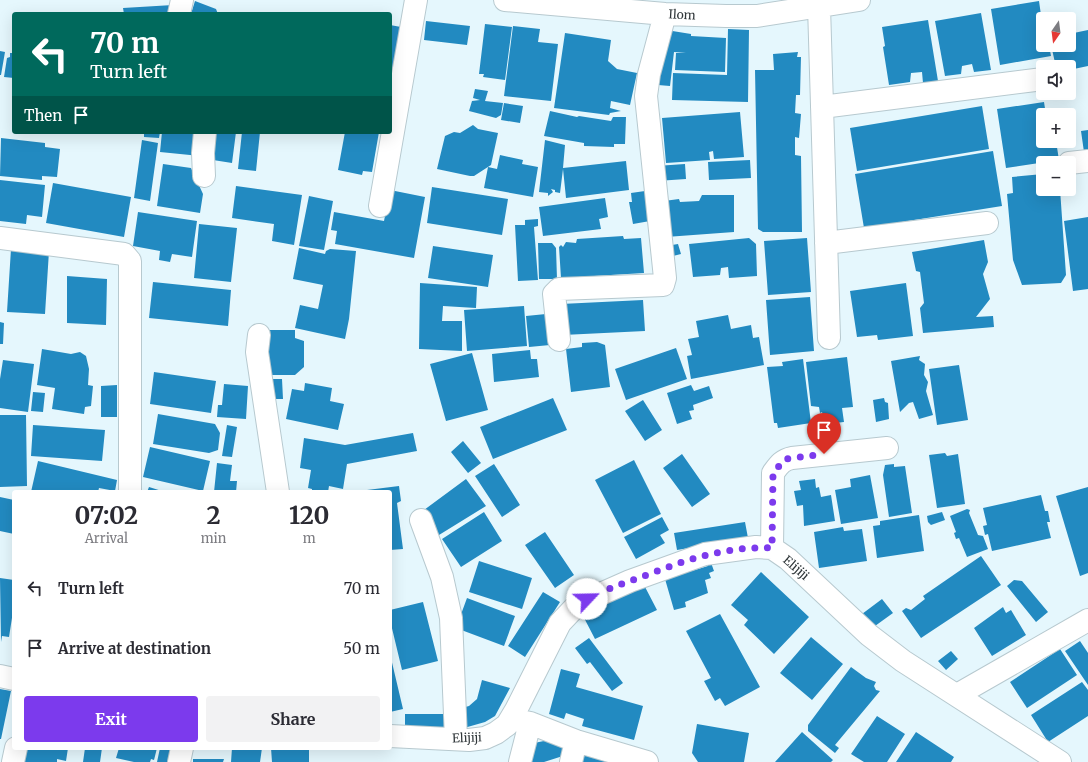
<!DOCTYPE html>
<html lang="en">
<head>
<meta charset="utf-8">
<style>
  :root { --surface:#fff; --page:#f2f2f3; --text:#2b2b33; --muted:#7c7c81; --accent:#7c3aed }
  body { margin:0; font-family:Merriweather,serif; background:var(--page); color:var(--text); height:100vh; display:flex; flex-direction:column; font-size:15px; white-space:nowrap }
  * { box-sizing:border-box; margin:0 }
  p { font-size:13px; color:var(--muted) }
  .icon { flex:none; width:22px; height:22px; fill:none; stroke:currentColor; stroke-width:2; stroke-linecap:round; stroke-linejoin:round }
  .map { position:relative; flex:1; overflow:hidden }
  .drawer { position:absolute; left:12px; top:490px; width:380px; height:260px; display:flex; flex-direction:column; background:var(--surface); border-radius:4px; box-shadow:0 4px 16px #0002 }
  .drawer>* { flex:none }
  .hud { position:absolute; left:12px; top:12px; width:380px; height:122px; border-radius:4px; box-shadow:0 4px 16px #0002; background:#00695c; color:#fff; overflow:hidden }
  .needle { width:26px; rotate:194deg }
  .buttons { position:absolute; left:1036px; top:12px; display:grid; gap:8px }
  .buttons a { display:grid; place-items:center; width:40px; height:40px; border-radius:4px; background:var(--surface); box-shadow:0 4px 16px #0002; font-size:20px }
  .pin { position:absolute; display:grid; place-items:center; width:34px; height:34px; color:#fff; margin:-41px -17px; border-radius:50% 50% 50% 0; rotate:-45deg; box-shadow:0 0 4px #0007 }
  .pin .icon { rotate:45deg }
  .me { position:absolute; width:44px; margin:-22px; rotate:66deg; stroke-linejoin:round; filter:drop-shadow(0 0 3px #0008) }
  .turn { display:flex; align-items:center; gap:14px; height:84px; padding:0 12px; font-size:18px }
  .turn .icon { width:52px; height:52px; stroke-width:2.5 }
  .turn b { display:block; font-size:28px; line-height:34px }
  .then { display:flex; align-items:center; height:38px; padding:0 12px; background:#0003; gap:8px; font-size:15px }
  .eta { display:flex; justify-content:space-evenly; align-items:center; height:68px; text-align:center }
  .eta b { font-size:24px; font-weight:700; line-height:28px }
  .action { display:flex; gap:8px; margin-top:auto; padding:8px 12px }
  .action a { flex:1; height:46px; border-radius:4px; background:var(--accent); color:#fff; font-size:16px; font-weight:700; line-height:46px; text-align:center }
  .action a+a { background:var(--page); color:var(--text) }
  ul { padding:0; list-style:none }
  li { display:flex; align-items:center; gap:12px; height:60px; padding:0 12px }
  li div { flex:1 }
  li b { display:block; font-size:15px }
  li em { font-style:normal }
  .map>svg:first-child { display:block }
  .building { fill:#228ac1 }
  .lines { fill:none; stroke-linecap:round; stroke-linejoin:round }
  .minor-casing { stroke:#b7c9cf; stroke-width:24 }
  .minor { stroke:#fff; stroke-width:22 }
  .route { stroke:#7c3aed; stroke-width:7; stroke-dasharray:0 12.6 }
  .labels { text-anchor:middle; stroke-width:3; stroke-linejoin:round; paint-order:stroke }
  .street-label { font-size:12px; fill:#2f3639; stroke:#fff }
</style>
</head>
<body>
<div class="map">
<svg width="1088" height="762" viewBox="0 0 1088 762">
  <rect width="100%" height="100%" fill="#e5f7fd"/>
  <path class="building" d="M195 1 216 9 218 14H191Z
    M1039 1 1041 15 1044 19H1043V45H1049L1051 56 1000 65 991 9Z
    M173 5 174 14H124L123 8Z
    M109 12V14H90V13Z
    M981 13 991 70 974 72 972 64 962 66 961 74 945 76 935 21Z
    M928 20 938 81 923 83 922 72 911 73 910 82 889 85 883 47 885 46 882 27Z
    M426 21 470 26 467 45 424 40Z
    M485 24 512 27 505 80 483 77 484 74H479Z
    M390 25 401 27 390 86Z
    M513 26 540 29 538 42 558 44 551 101 504 96Z
    M660 29 691 34V36L726 38 725 72 675 70 676 53H686L674 52 670 86 658 85Z
    M728 29 749 30 748 102 672 100 673 73 727 75Z
    M1088 30V66L1069 70V67H1056L1051 45H1069V34Z
    M565 33 611 40 608 61 617 69 637 73 630 105 611 101 610 108 621 111 610 113 609 115 554 108Z
    M0 51 5 52 1 75H0Z
    M798 52 797 57H801L800 95H796L795 113 801 114 799 138 795 137V155L801 156 802 232H763L758 229 755 70H774L773 54Z
    M10 53H14V78L4 77 7 58 10 57Z
    M475 89 488 91 485 101 503 103 501 115 496 118 469 111 472 101 480 100 473 98Z
    M1044 102 1046 115H1043V141H1056L1059 160 1006 168 997 109Z
    M504 103 523 106 520 123 501 120Z
    M982 106 989 149 857 171 850 128Z
    M550 111 577 117 579 116 611 121 613 117H626L625 144H614V147L584 146V143L544 136Z
    M740 112 744 157 714 159 713 151 709 152 710 160 666 163 662 118Z
    M473 125 478 129 498 133 491 165 474 176H470L437 169 445 136 454 132 460 133Z
    M1088 130V152H1084L1081 131Z
    M144 132H160L159 138 144 137Z
    M162 132H193L202 136 200 156 160 152Z
    M216 132H236L232 163 213 160Z
    M242 132H260L256 171 238 169Z
    M345 132H379L372 172 363 171 362 175 338 170Z
    M1 138 45 143V147L60 149 57 177 42 176V180L0 176Z
    M142 140 158 143 150 201 134 198Z
    M545 140 565 145 563 168 626 161 629 190 566 198 563 169 560 193 555 192V190L551 189 553 192 548 196V193L539 192Z
    M993 151 1002 206 864 228 855 174Z
    M500 155 523 160 522 164 538 167 533 197 484 188 488 167 497 169Z
    M750 160 751 178 709 180 708 162Z
    M163 164 191 168 203 194 200 213 157 206Z
    M685 164 686 179 657 181 656 166Z
    M1043 174V189H1060L1066 275 1061 283 1022 285 1013 260 1007 194 1013 193 1012 177Z
    M0 180 45 185 42 217 27 215 26 224 0 221Z
    M53 183 131 197 124 237 46 223Z
    M236 186 302 195 294 245 272 241 274 224 232 218Z
    M432 187 508 199 502 235 427 223Z
    M390 190 425 197 414 258 335 244 337 231 331 230 334 212 384 221Z
    M645 191 650 221 633 224 629 202H632L631 193Z
    M702 195H734V232L666 237 664 201 679 199 680 202 699 201Z
    M309 196 333 201 324 250 299 246Z
    M605 198 608 217 599 219 601 229 543 236 539 207Z
    M138 212 197 221 192 257 172 254 170 262 159 260 160 251 133 246Z
    M1088 217V289L1073 291 1064 221Z
    M538 219V226L534 227 538 280 518 281 515 225H525V220Z
    M199 224 237 228 231 282 194 278Z
    M623 236 624 239 641 238 644 273 561 278 559 247 561 245 563 247 566 242 576 243 577 239Z
    M749 238 756 244 757 276 729 278 728 267 721 268 720 275 693 277 689 244Z
    M807 238 811 292 768 295 764 241Z
    M984 240 988 262 983 274 990 299 976 317 993 316 994 327 923 333 920 308 924 303 920 272 916 271 912 252Z
    M538 243H552L556 248 557 279H539Z
    M678 244 681 254 669 257 666 246Z
    M433 246 493 255 488 287 428 278Z
    M299 248 325 254 326 251 330 249 356 251 349 319 345 339 295 328 300 305 318 309 323 285 293 279Z
    M11 249 49 251 45 314 7 312Z
    M67 276 107 279 106 325 67 323Z
    M153 282 231 290 228 326 149 318Z
    M420 283 477 287 476 308 443 306 442 321H462V351L419 349Z
    M906 283 913 336 878 340 877 335 857 337 850 291Z
    M810 297 814 351 770 355 766 300Z
    M643 300 645 331 563 335 561 304Z
    M524 306 527 346 467 351 464 310Z
    M546 314 550 345 529 347 526 316Z
    M728 315 731 329 751 325 753 338 759 337 764 365 691 379 687 356 692 355 688 339 699 337 696 321Z
    M0 322 4 323 3 344H0Z
    M265 330H295V338L304 341V367L295 375H264Z
    M597 342 605 345 610 387 571 392 566 349 582 347V343Z
    M676 348 687 379 626 400 615 369Z
    M42 349 71 354 80 352 86 356 89 369 88 385 93 386 91 406 85 407 84 414 52 409 55 388 37 385Z
    M530 350 531 359H537L539 377 494 382 492 354Z
    M472 353 488 410 446 421 430 364Z
    M920 356 919 360 925 364 924 375 928 382 926 391 933 415 919 419 913 402 909 403 900 412 891 361Z
    M847 357 853 407 842 408 844 422 826 424 825 415H823L822 412 820 413 819 407 811 406 806 362Z
    M803 359 811 423 778 428 777 423H774L767 367 783 366 782 362Z
    M3 360 34 364 28 412 0 408V379Z
    M959 365 968 420 937 425 929 369Z
    M154 372 216 381 211 413 150 404Z
    M266 379H282L283 399H266Z
    M305 383 332 388 330 401 344 404 338 430 286 419 292 389 304 391Z
    M224 384 248 386 246 419 217 417 218 405H222Z
    M117 385V417H101V386Z
    M691 385 694 391 709 386 713 398 693 405 694 410 689 411 692 419 677 424 667 393Z
    M33 392 45 393 43 412 31 411Z
    M553 398 567 430 493 459 480 427Z
    M884 398 885 402 888 403 889 419 876 422 873 400Z
    M643 400 662 430 645 441 625 411Z
    M158 414 215 424 220 433 218 450 209 453 153 444Z
    M0 415H26L27 486 0 487Z
    M33 425 105 430 102 461 31 456Z
    M227 425 237 427 232 457 222 456Z
    M413 433 417 451 347 464 343 489 329 486 328 492 312 491V489L308 488 311 470 300 468 304 438 345 445Z
    M463 441 481 463 468 473 451 452Z
    M150 447 210 461 203 491 143 477Z
    M945 453 947 456 958 454 965 504 937 508 929 455Z
    M682 454 710 494 692 507 663 468Z
    M634 460 661 514 623 533 595 480Z
    M38 461 117 480 115 491 99 488 98 492H31Z
    M217 463 232 465 230 481H237L236 492H214Z
    M494 464 520 505 502 517 475 476Z
    M894 464V467L905 466 912 513 889 517 883 475 885 465Z
    M870 475 878 518 841 524 835 490 851 487 850 479Z
    M466 479 486 506 439 535 424 510Z
    M815 479 816 488 819 487 821 497 831 495 835 521 804 526 803 505 797 506 794 491 801 490 799 481Z
    M399 486 401 501 397 503 403 549 390 550V492L359 491Z
    M149 487 165 492H147Z
    M1088 487V573L1080 576 1056 496Z
    M1041 495 1045 511H1048L1050 522H1047L1051 538 992 551 988 534 985 535 983 526 987 525 983 508Z
    M0 497 14 500V534L0 531Z
    M967 509 970 510 969 513 978 535 983 536 988 549 967 557 959 538 956 539 954 533 956 532 950 516Z
    M484 512 502 541 461 567 442 539Z
    M942 512 945 520 931 525 928 522 927 516Z
    M919 515 924 551 877 558 873 526 880 525V521Z
    M662 517 669 530 660 535 665 543 636 559 624 537Z
    M745 522 748 538 677 550 674 533Z
    M843 527 844 531 862 529 867 561 819 568 814 532Z
    M545 532 574 575 555 588 525 545Z
    M981 556 1001 585 921 638 902 611 906 608 911 610 925 599 923 596Z
    M710 560 714 571 709 573 711 578 705 580 708 593 685 602 686 607 674 610 665 579 708 566 707 561Z
    M479 561 532 578 522 609 469 592Z
    M761 572 809 617 774 654 744 625 748 620 731 605Z
    M0 578 14 580V605L9 637 2 636 1 642Z
    M1014 580 1022 581 1048 612 1036 622 1007 586Z
    M644 585 657 610 595 639 582 614Z
    M543 592 560 602 525 657 508 646Z
    M467 598 515 616 504 646 456 628Z
    M882 599 893 613 875 626 862 614Z
    M423 602 438 661 402 670 390 620V610Z
    M1003 607 1006 613 1011 610 1026 635 992 656 974 628Z
    M720 614 760 687 725 706 720 698 715 701 704 681 711 678 686 631Z
    M811 637 843 664 812 700 780 673Z
    M589 638 623 683 612 691 590 662 587 664 575 648Z
    M1080 641 1088 653V685L1065 651Z
    M1060 649 1077 675 1027 708 1010 682Z
    M951 651 958 659 946 670 938 661Z
    M390 654 403 709 390 712Z
    M851 667 866 678 876 682 874 686 876 690 880 691 835 745 839 748 835 753 808 731V725Z
    M561 669 580 674 576 687 643 706 634 740 582 726 584 719 566 713 564 719 549 714Z
    M482 680 510 688 495 716 485 722 464 728 458 709 469 706 477 699Z
    M1082 682 1088 690V716L1048 742 1031 715Z
    M0 689 11 691 1 739H0Z
    M405 714H447V729H405Z
    M877 716 905 734 887 762H864L851 754Z
    M697 724 749 733 744 762H698L692 753Z
    M802 732 833 760 831 762H775Z
    M916 732 954 757 951 762H896Z
    M554 739 555 745 566 743V755L544 762H525L529 744Z
    M20 748H68L66 761 57 759V762H17Z
    M85 748H102L100 762H83Z
    M119 748H157L154 760 151 759 150 762H134L116 758Z
    M160 748H173L170 762H157Z
    M232 748H262L260 762H231Z
    M271 748H309V762H272Z
    M581 751 608 762H579Z
    M193 759H224L223 762H193Z"/>
  <g class="lines">
    <g class="minor-casing">
      <path id="minor" d="M505 0 665 14 726 16H757L859 0
        M819 6 829 338
        M179 14 182 0
        M822 107 1043 79
        M1069 163 1088 161
        M204 176 203 153 205 132
        M380 206 416 0
        M0 238 124 254 130 261V492
        M826 243 987 223
        M259 335 257 352 278 492
        M559 340 554 294 559 289 663 285 665 278 646 96 649 74 665 14
        M421 520 442 577 451 618 456 739
        M772 548 773 473C779 465 782 460 792 458L887 448
        M0 676 14 679
        M957 695 1088 620
        M511 719 530 723 576 741 647 762
        M390 736 469 740 485 738 496 733 507 725 516 710 560 623 578 604 630 581 705 554 756 547 772 548 788 559 869 635 903 661 1060 762
        M13 762 16 748
        M179 762 182 748
        M520 762 530 723
        M571 762 576 741"/>
    </g>
    <use href="#minor" class="minor"/>
  </g>
  <g class="lines">
    <path class="route" d="M587 599C606 589 627 582 647 575 688 559 727 546 772 548L773 473 785 459 824 454"/>
  </g>
  <g class="labels">
    <g class="street-label">
      <text transform="translate(682 15) rotate(3)" y="4">Ilom</text>
      <text transform="translate(796 568) rotate(41)" y="4">Elijiji</text>
      <text transform="translate(467 738) rotate(-2)" y="4">Elijiji</text>
    </g>
  </g>
</svg>
<div class="buttons">
<a><svg class="needle" viewBox="-14 -14 28 28"><path d="M0-13l5 13h-10z" fill="#e53935"/><path d="M0 13l5-13h-10z" fill="#7c7c81"/></svg></a>
<a><svg class="icon" aria-label="sound" viewBox="0 0 24 24"><path d="M4 9h4l5-4v14l-5-4H4zM17 9q2 3 0 6"/></svg></a>
<a>+</a>
<a>−</a>
</div>
<div class="pin" style="left:824px;top:454px;background:#d93025"><svg class="icon" aria-label="arrive" viewBox="0 0 24 24"><path d="M6 21V4h12l-3 4 3 4H6"/></svg></div>
<svg class="me" style="left:587px;top:599px" viewBox="-20 -20 40 40"><circle r="19" fill="#fff"/><path d="M0-13L10 11 0 6-10 11z" fill="#7c3aed"/></svg>
<div class="hud">
<div class="turn"><svg class="icon" aria-label="left" viewBox="0 0 24 24"><path d="M17 20v-9H6M10 6l-5 5 5 5"/></svg><div><b>70 m</b>Turn left</div></div>
<div class="then">Then<svg class="icon" aria-label="arrive" viewBox="0 0 24 24"><path d="M6 21V4h12l-3 4 3 4H6"/></svg></div>
</div>
<section class="drawer">
<div class="eta">
<div><b>07:02</b><p>Arrival</p></div>
<div><b>2</b><p>min</p></div>
<div><b>120</b><p>m</p></div>
</div>
<ul>
<li><svg class="icon" aria-label="left" viewBox="0 0 24 24"><path d="M17 20v-9H6M10 6l-5 5 5 5"/></svg><div><b>Turn left</b></div><em>70 m</em></li>
<li><svg class="icon" aria-label="arrive" viewBox="0 0 24 24"><path d="M6 21V4h12l-3 4 3 4H6"/></svg><div><b>Arrive at destination</b></div><em>50 m</em></li>
</ul>
<div class="action"><a>Exit</a><a>Share</a></div>
</section>
</div>
</body>
</html>
